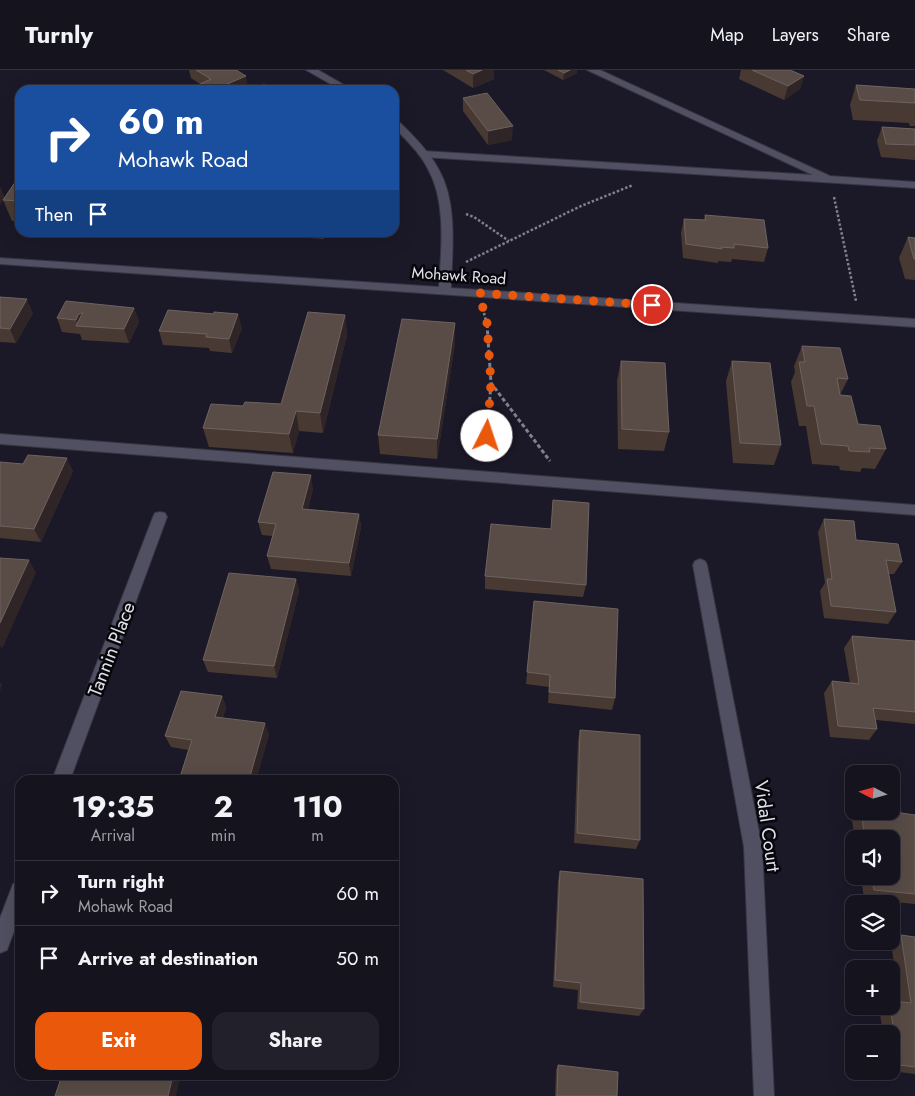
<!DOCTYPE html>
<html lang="en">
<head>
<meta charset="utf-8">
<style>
  :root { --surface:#14131e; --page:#21202b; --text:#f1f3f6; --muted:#9d9ea4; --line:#33323c; --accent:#ea580c }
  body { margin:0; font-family:Jost,sans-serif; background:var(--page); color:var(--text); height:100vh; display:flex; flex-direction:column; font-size:19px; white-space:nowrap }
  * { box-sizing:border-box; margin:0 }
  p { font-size:16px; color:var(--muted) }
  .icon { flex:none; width:28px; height:28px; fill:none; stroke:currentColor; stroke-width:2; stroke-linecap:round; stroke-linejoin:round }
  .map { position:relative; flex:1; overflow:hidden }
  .panel { position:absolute; left:15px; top:705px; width:384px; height:305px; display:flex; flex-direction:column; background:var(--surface); border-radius:15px; box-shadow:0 5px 20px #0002,0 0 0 1px var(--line) }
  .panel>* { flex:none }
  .banner { position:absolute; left:15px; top:15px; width:384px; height:152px; border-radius:15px; box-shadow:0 5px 20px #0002,0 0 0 1px var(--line); background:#1a4fa0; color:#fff; overflow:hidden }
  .needle { width:32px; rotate:276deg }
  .buttons { position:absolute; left:845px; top:695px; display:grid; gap:10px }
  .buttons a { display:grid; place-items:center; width:55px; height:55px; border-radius:10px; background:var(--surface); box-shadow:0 5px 20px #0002,0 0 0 1px var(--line); font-size:25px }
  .pin { position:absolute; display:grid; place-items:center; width:42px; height:42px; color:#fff; margin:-21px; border:2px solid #fff; border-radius:50%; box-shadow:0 1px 5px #0007 }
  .me { position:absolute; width:55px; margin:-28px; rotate:4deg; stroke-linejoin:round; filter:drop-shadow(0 0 4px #0008) }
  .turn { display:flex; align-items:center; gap:18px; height:105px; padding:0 20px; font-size:22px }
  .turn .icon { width:65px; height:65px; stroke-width:2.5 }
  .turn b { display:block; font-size:35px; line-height:42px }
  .then { display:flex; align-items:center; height:48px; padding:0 20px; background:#0003; gap:10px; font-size:19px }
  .eta { display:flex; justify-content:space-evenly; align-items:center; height:85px; text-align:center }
  .eta b { font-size:30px; font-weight:700; line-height:35px }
  .cta { display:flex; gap:10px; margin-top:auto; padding:10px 20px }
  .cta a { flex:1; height:58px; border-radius:15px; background:var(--accent); color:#fff; font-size:20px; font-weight:700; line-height:58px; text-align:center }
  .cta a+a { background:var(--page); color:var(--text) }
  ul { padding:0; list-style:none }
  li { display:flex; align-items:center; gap:15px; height:65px; padding:0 20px; border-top:1px solid var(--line) }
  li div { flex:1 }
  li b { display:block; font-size:19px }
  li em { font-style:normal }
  header { display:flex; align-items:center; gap:30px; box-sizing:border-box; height:70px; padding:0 25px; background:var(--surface); border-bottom:1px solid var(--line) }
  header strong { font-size:24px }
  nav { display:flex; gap:28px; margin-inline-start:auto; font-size:18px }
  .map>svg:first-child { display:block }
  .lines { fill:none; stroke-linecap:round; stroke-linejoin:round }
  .lane-casing { stroke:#363540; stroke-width:2 }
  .street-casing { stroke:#363540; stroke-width:2 }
  .path-far1 { stroke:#80808c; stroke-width:2.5; stroke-dasharray:2.5 2; stroke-linecap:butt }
  .path { stroke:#80808c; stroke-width:3; stroke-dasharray:4 2.5; stroke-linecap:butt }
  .lane { fill:#515062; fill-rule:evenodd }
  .street { fill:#515062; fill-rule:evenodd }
  .wall { fill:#483a32; fill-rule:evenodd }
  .shaded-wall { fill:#2f2526 }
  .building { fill:#594c46; stroke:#6e6360 }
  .route { stroke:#ea580c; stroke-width:9; stroke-dasharray:0 16.2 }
  .labels { text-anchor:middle; stroke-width:5; stroke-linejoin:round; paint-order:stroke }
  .far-street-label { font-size:16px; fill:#e1e1eb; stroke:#06060b }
  .street-label { font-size:19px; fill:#e1e1eb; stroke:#06060b }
</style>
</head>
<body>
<header>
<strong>Turnly</strong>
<nav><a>Map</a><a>Layers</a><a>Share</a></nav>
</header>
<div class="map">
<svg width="915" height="1026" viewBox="0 0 915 1026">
  <rect width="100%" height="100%" fill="#1b1928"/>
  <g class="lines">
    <g class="lane-casing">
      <path id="lane" d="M587 0H600L830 106 915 112V118L423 87 418 84 423 81 813 105Z
        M0 364 915 435V445L0 374Z"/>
    </g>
    <g class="street-casing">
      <path id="street" d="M306 0H318L353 20H341Z
        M394 49 397 50C413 65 429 81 439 100 458 134 452 181 451 218L915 249V257L0 194V188L439 217C441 180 447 133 428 99 420 83 406 70 394 57Z
        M160 442 165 443 167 447 70 710H52L153 447 155 443Z
        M700 489 705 491 707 495 762 777 774 1026H754L744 777 693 495 695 491Z
        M20 811V845L7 880 0 883V848L13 814Z"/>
    </g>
    <path class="path-far1" d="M834 127 856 231
      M466 144 474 147 509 171
      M466 192 581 136 633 115
      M484 243 487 255"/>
    <path class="path" d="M487 254 491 313 550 391
      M477 387 487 366 491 313"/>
    <use href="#lane" class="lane"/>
    <use href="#street" class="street"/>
  </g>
  <path class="wall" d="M189 0H236L248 20H197L196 16 200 14 191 8Z
    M443 0H494V9L473 18Z
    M544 0H577V3L563 10Z
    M741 0H790L804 6 800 19 784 30 739 9Z
    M856 15 915 19V56H910L909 53 853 50 850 35Z
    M463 28 512 70 488 75 463 41Z
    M882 57 915 59V90L881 87 877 71Z
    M20 105V151H12L3 130Z
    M705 145 768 178 764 192 732 189 731 192 718 191V193L683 188 681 163 684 149 704 150Z
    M198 162H268L266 167Z
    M293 162H325L324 169 293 167Z
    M908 167 915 168V210L905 209 899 188Z
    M0 227 33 243 16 273 0 272Z
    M134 238 139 252 129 273 82 270 80 264 62 262 57 248Z
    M345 245 347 265 323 363 299 361 293 383 209 377 203 358 243 336 281 334Z
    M242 258 232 283 210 281 209 278 163 275 159 261Z
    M455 273 437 389 380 384 378 365Z
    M802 276 848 309 840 325 858 354 886 379 875 399 862 398 860 402 840 400 839 396 812 394 806 356H799L791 312 795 302 794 296Z
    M621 291 669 362 664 381 618 379 617 311Z
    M732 291 781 375 774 395 733 393 726 311Z
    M0 392 73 401 41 472 0 468Z
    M313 419 308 439 359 444 361 457 351 506 271 499 267 486 273 466 262 465 258 452Z
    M553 430 586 515 583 527 485 519V506L551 459Z
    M824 449 856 470 902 492 894 504H889L896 542 888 554 824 548 820 521 825 513 818 462Z
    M296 509 299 521 277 608 208 602 203 590Z
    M534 531 615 628 612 640 548 633 549 617 526 614Z
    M852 566 915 571V654L876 650 877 659 869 670 830 667 824 623 832 611 850 613 844 578Z
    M222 626 226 637 223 648 269 664 256 710H179L188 680 171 677 165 666Z
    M580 660 640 770 636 779 574 773 578 671Z
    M853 696 893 700 901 743 915 745V834L864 829 861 806H891V769H855L845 707ZM854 704H891V741H854Z
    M560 801 644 939 639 946 577 939 578 920 553 917 558 810Z
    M901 865 915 867V1004L891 1001V964H883L879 937 881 936H891L900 932 891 873Z
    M558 995 617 1026H555L556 1000Z"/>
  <path class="shaded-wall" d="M482 0H494V9L473 18V4Z
    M570 0H577V3L563 10 564 3Z
    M246 6 248 20H213Z
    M804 6 800 19 784 30 788 16Z
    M513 56 512 70 488 75V61Z
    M0 116 5 128 0 135Z
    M323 162H325L324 169Z
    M27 229 33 243 16 273 10 259Z
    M134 238 139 252 129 273 124 259Z
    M83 242 78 256 76 250 78 245Z
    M238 244 242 258 232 283 229 269Z
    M345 245 347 265 323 363 320 343Z
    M455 253V273L437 389V369Z
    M296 341 299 361 293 383 289 364Z
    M67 388 73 401 41 472 34 459Z
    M311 405 313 419 305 452 302 439Z
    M359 444 361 457 351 506 349 493Z
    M29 490 36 503 2 579 0 575V553Z
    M296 509 299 521 277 608 274 596Z
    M0 612 2 615 0 621Z
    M222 626 226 637 220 658 215 647Z
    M265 653 269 664 256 710H249Z
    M173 1005H181L176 1026H168Z"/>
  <path class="building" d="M196 0H236L246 6 213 20H202L196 16 211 9Z
    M466 0H482L473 4Z
    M558 0H570L564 3Z
    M752 0H790L804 6 788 16Z
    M264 14 275 20H251Z
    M856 15 915 19V33L860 30Z
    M487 23 513 56 488 61 463 28Z
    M882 57 915 59V75L886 74Z
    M20 105V131L3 130Z
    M705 145 764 150 768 178 734 174V178L721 177 722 179 686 174 684 149 706 150Z
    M908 167 915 168V189H914Z
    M0 227 27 229 10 259 0 258Z
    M66 231 134 238 124 259 76 256 83 242 78 245 76 250 57 248Z
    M168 240 214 244V242L238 244 229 269 206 267 207 264 159 261Z
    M308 242 345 245 320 343 296 341 289 364 203 358 211 334 243 336 245 332 281 334Z
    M402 249 455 253 437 369 378 365Z
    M802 276 840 278 848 309 837 308 840 325 851 326 858 354 880 356 886 379 869 378 870 382 849 381 848 376 821 374 814 336H807L799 292H805Z
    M621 291 665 293 669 362 622 359Z
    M732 291 770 293 781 375 740 373Z
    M28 385 67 388 34 459 0 456V392L23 394Z
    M273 402 311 405 302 439 359 444 349 493 267 486 276 454 258 452Z
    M553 430 589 433 586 515 485 506 491 454 551 459Z
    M824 449 854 451 856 470 898 474 902 492 886 490 896 542 831 536 827 509H832Z
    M0 488 29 490 0 553Z
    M229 503 296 509 274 596 203 590Z
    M534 531 618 539 615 628 549 622 550 605 527 602Z
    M852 566 915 571V642L873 638 877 659 838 656 832 611 859 614Z
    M181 621 222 626 215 647 265 653 249 710H179L192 670 165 666Z
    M580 660 640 665V770L577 763Z
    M853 696 893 700 901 743 915 745V824L874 820 871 806H891V769H865L861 741H891V704H854Z
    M560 801 643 809 644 939 580 932 581 913 555 910Z
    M901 865 915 867V997L899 995 890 936H891V931L911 933Z
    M558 995 618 1002 617 1026H557Z
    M62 1005H173L168 1026H55Z"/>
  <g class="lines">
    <path class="route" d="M487 366 491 313 487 253 479 223 652 235"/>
  </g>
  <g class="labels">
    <g class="far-street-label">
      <text transform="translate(459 205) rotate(4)" y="6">Mohawk Road</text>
    </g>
    <g class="street-label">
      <text transform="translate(111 579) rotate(-69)" y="7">Tannin Place</text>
      <text transform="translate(768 756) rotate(82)" y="7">Vidal Court</text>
    </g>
  </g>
</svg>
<div class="buttons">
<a><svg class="needle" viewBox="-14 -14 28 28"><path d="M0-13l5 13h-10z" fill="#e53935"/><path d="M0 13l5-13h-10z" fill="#9d9ea4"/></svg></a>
<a><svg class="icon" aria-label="sound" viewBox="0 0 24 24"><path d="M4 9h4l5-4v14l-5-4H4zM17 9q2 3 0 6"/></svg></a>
<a><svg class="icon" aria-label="layers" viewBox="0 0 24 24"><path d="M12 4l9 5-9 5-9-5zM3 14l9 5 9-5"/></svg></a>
<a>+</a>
<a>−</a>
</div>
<div class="pin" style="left:652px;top:235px;background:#d93025"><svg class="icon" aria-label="arrive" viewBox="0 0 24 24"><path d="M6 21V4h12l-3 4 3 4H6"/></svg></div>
<svg class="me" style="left:487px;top:366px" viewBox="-20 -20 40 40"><circle r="19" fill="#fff"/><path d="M0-13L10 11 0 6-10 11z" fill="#ea580c"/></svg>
<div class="banner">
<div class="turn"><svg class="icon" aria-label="right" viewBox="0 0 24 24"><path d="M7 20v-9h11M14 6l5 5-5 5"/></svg><div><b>60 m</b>Mohawk Road</div></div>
<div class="then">Then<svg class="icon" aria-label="arrive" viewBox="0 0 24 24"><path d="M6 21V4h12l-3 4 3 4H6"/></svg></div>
</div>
<section class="panel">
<div class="eta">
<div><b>19:35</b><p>Arrival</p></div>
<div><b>2</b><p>min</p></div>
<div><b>110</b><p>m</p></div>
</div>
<ul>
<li><svg class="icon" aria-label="right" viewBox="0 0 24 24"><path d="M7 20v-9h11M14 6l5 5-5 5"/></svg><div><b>Turn right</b><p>Mohawk Road</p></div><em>60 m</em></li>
<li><svg class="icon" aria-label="arrive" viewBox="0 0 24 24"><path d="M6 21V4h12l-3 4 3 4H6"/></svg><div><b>Arrive at destination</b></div><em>50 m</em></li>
</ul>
<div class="cta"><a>Exit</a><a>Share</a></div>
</section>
</div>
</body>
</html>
